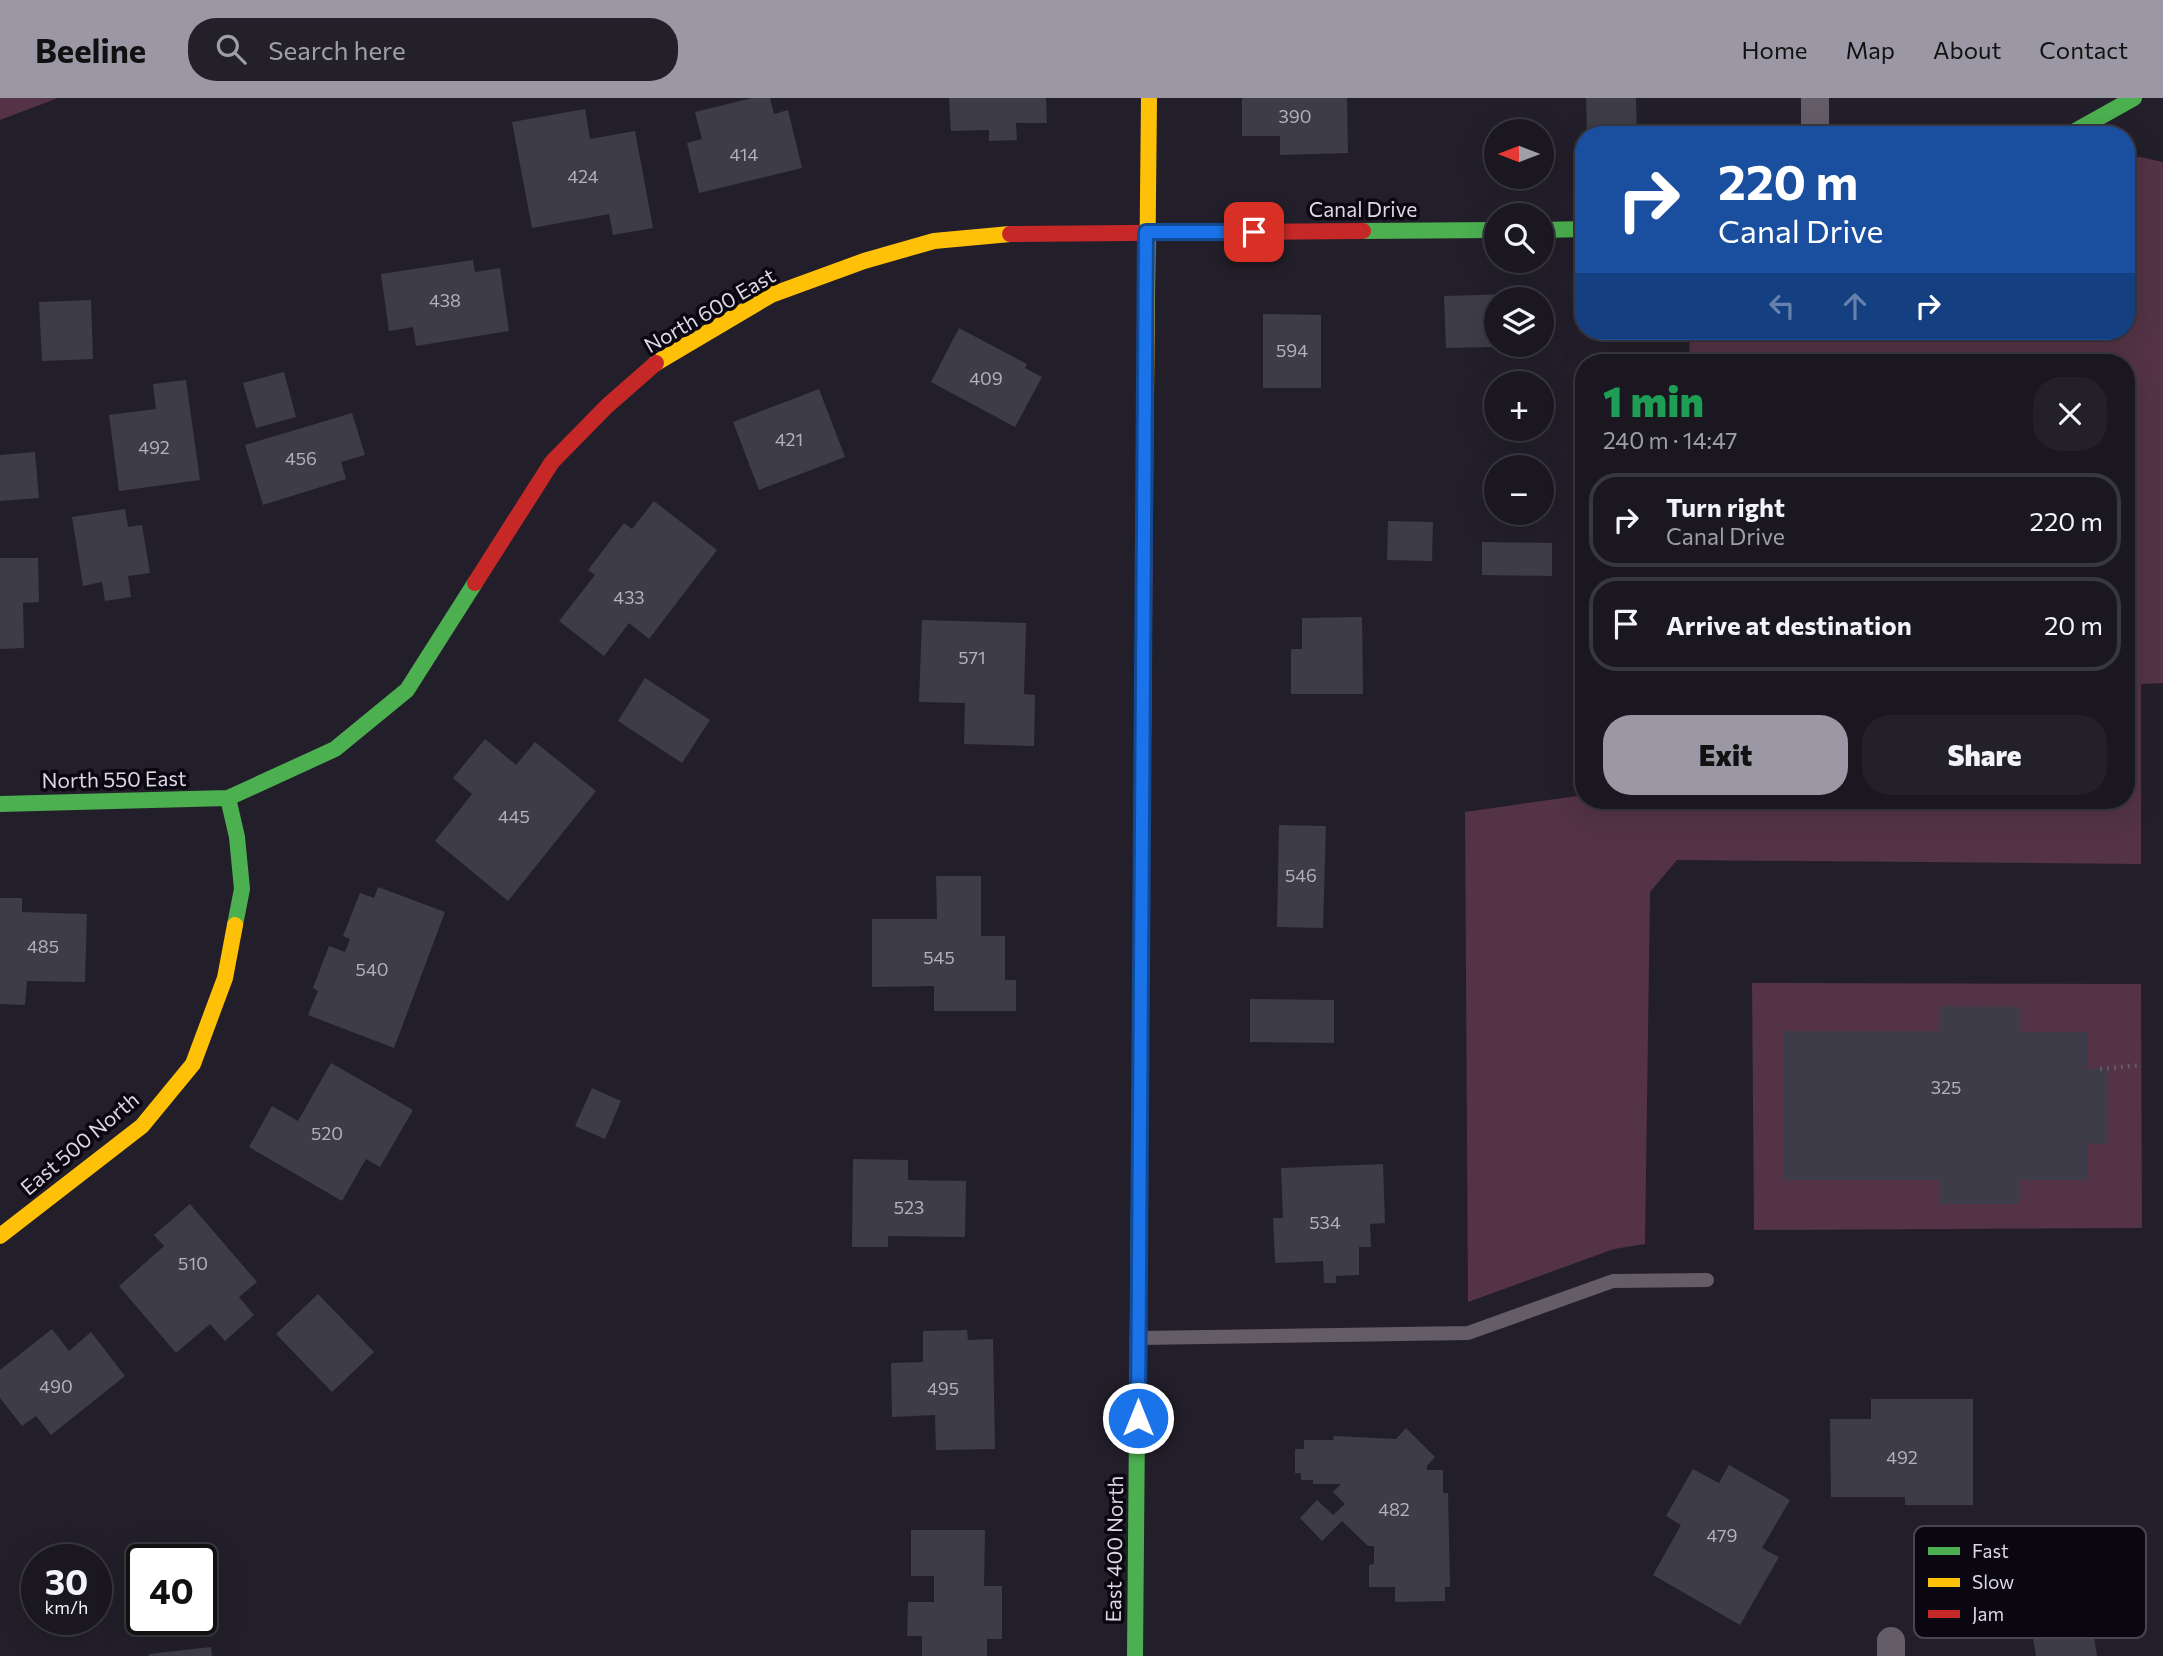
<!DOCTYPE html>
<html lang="en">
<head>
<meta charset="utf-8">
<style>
  :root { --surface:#1a1720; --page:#232029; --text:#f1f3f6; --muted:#9f9fa5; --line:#38363e; --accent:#9b97a4 }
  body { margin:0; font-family:Commissioner,sans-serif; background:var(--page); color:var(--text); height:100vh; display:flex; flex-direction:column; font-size:26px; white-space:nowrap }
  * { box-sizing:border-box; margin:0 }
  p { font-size:23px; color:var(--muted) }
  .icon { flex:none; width:38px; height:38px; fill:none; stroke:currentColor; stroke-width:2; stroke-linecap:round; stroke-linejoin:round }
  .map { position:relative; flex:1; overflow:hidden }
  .side { position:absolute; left:1575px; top:256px; width:560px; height:455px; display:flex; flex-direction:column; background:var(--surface); border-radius:28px; box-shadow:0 7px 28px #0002,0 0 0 2px var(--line) }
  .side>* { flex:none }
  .hud { position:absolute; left:1575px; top:28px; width:560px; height:214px; border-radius:28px; box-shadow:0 7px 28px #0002,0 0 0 2px var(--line); background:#1a4fa0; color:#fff; overflow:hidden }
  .needle { width:46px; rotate:270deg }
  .tools { position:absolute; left:1484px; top:21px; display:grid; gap:14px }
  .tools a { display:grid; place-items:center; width:70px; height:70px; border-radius:50%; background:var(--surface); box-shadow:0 7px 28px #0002,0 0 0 2px var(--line); font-size:35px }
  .speed { position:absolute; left:21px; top:1446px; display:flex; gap:14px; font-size:35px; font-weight:700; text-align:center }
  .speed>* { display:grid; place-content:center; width:91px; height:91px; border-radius:50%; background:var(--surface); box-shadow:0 7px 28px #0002,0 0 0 2px var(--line); line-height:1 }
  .speed small { font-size:18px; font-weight:400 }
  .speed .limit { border:4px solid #111; border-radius:10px; background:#fff; color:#111 }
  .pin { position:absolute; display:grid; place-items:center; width:60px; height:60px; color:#fff; margin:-30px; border-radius:14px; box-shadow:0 4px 10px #0006 }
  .me { position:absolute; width:77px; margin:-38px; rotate:0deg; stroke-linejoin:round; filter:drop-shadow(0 0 5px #0008) }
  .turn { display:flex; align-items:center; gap:24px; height:147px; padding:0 28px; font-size:32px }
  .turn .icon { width:91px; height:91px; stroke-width:2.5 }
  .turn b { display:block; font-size:49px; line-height:60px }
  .lanes { display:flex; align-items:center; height:66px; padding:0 28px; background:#0003; justify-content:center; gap:35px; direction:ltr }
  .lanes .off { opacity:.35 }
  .round { display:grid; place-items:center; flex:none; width:74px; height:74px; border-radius:28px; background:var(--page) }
  .summary { display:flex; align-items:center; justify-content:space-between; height:119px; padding:0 28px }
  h1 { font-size:42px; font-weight:800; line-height:52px; color:#1e9e55 }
  .action { display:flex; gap:14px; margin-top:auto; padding:14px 28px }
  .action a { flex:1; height:80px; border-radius:28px; background:var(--accent); color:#111; font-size:28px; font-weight:800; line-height:80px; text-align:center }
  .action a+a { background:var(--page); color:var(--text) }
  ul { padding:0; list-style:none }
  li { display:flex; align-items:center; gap:21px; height:94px; margin:0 14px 10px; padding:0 14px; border:4px solid var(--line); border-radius:28px }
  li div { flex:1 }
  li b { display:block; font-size:26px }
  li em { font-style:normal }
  header { display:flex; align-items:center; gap:42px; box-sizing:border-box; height:98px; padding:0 35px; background:var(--accent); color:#111 }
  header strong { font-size:33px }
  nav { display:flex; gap:38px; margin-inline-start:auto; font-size:24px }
  .search { width:490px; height:63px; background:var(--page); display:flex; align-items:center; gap:18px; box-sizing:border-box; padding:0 24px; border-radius:28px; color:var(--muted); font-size:26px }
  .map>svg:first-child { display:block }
  .green { fill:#533345 }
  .building { fill:#3d3c48 }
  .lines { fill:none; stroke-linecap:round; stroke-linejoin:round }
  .path { stroke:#605a64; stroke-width:4.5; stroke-dasharray:2 5; stroke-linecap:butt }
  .lane { stroke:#645c66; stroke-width:14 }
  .street { stroke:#645c66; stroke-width:28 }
  .fast { stroke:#4caf50; stroke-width:16 }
  .slow { stroke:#ffc107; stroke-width:16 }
  .jam { stroke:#c62828; stroke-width:16 }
  .route-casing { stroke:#114b97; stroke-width:18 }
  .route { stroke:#1a73e8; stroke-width:12 }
  .labels { text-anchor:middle; stroke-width:7; stroke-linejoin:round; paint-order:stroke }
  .number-label { font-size:18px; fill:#b4b0be }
  .street-label { font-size:21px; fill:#dbd7e5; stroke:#0a0710 }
  .key { fill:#0a0710; stroke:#494550; stroke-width:2 }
  .key-label { font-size:19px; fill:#dbd7e5 }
</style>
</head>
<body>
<header>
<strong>Beeline</strong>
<div class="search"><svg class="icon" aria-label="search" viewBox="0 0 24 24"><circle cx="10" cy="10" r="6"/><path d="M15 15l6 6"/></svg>Search here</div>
<nav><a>Home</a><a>Map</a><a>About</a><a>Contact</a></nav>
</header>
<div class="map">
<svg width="2163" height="1558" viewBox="0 0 2163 1558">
  <rect width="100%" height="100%" fill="#231f2a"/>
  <path class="green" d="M0 0H58L0 22Z
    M2140 59 2163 64V585L2141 586V766L1677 762 1650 794 1645 1146 1614 1151 1468 1204 1465 714 1584 697V702H2126V264H1689L1690 233H2126V62Z
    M1752 885 2141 886 2142 1130 1754 1132Z"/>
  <path class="building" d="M752 0H770L774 16 788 12 802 70 699 95 687 45 702 41 695 14Z
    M949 0H1046L1047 25H1016L1017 42 989 43V32L951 33Z
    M1242 0H1347L1348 55 1280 57V38H1242Z
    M1586 0H1636L1637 37H1587Z
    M585 11 590 41 635 33 653 130 613 137 609 116 532 130 512 24Z
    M473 162 475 174 500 170 509 233 416 248 413 229 389 233 381 176Z
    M1516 196 1517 201H1496V249L1446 250 1444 198Z
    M91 202 93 261 42 263 39 204Z
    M1263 216 1321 217V290H1263Z
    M959 230 1027 266 1025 270 1042 279 1015 329 931 284Z
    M284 274 296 319 256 330 243 285Z
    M186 282 200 382 119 393 109 317 156 311 153 286Z
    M819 291 845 359 759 392 733 324Z
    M352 315 365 357 341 364 346 381 263 407 245 347Z
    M35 354 39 400 0 403V357Z
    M654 403 717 452 649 541 629 525 604 558 559 523 595 477 588 472 624 425 632 431Z
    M125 411 128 429 142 427 150 475 128 478 131 499 105 503 102 484 83 488 72 419Z
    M1388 423 1433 424 1432 463 1387 462Z
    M1482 444 1552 445V478L1482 477Z
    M0 460H38L39 504 23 505 24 550 0 551Z
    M1362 519 1363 596H1291V551H1302V520Z
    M922 522 1026 525 1024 596 1035 597 1034 648 964 646 965 605 919 604Z
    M645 580 710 622 682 665 618 623Z
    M485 641 516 667 535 644 596 693 508 803 435 743 472 696 453 680Z
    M1279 727 1326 728 1323 830 1277 829Z
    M936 778H981V838H1005V882H1016V913H934V888L872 889V821H937Z
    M378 789 445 814 394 950 308 917 318 893 313 890 329 848 345 854 350 841 343 838 360 795 374 800Z
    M0 800H22V814L87 816 85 884 27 883 25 907 0 906Z
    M1250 901 1334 902V945L1250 944Z
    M1940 908 2019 909V934H2087V971H2107V1046L2088 1045V1082H2020V1106H1940V1082H1784V933H1940Z
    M331 965 413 1012 380 1069 366 1061 342 1103 249 1049 272 1008 298 1023Z
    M592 990 621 1003 605 1041 575 1028Z
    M853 1061 908 1062V1082L966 1083 965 1139 888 1138V1149H852Z
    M1383 1066 1385 1125 1370 1126 1371 1149H1359V1177L1336 1178V1185H1324L1323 1163 1275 1165 1273 1120H1283L1281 1070Z
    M190 1106 257 1184 239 1199 254 1217 225 1243 210 1226 176 1255 119 1188 164 1148 154 1137Z
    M318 1196 374 1254 332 1294 276 1236Z
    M52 1231 69 1253 91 1234 125 1278 51 1337 36 1318 22 1328 0 1300V1272Z
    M967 1232 968 1242 993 1241 995 1351 936 1352 935 1317 892 1319 891 1265 923 1264V1233Z
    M1871 1301H1973V1407H1905V1399H1831L1830 1321H1871Z
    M1406 1330 1435 1359 1427 1368V1372H1443V1395H1448L1450 1489H1445V1503L1395 1504V1489H1369V1467L1374 1466V1448H1368L1342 1423 1322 1443 1300 1420 1317 1402 1333 1417 1345 1406 1333 1394 1341 1386H1313V1382H1301V1375H1295V1351H1304V1342H1333L1334 1338 1396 1341Z
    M1729 1367 1790 1402 1762 1450 1779 1459 1740 1527 1653 1477 1681 1427 1666 1418 1693 1371 1719 1385Z
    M911 1432H985L984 1488H1002V1541H987V1558H922V1538H907L908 1504H934V1478H911Z
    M2078 1439 2097 1558H2036L2018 1449Z
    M211 1549 212 1558H149V1556Z"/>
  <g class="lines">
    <path class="path" d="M2100 971 2142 967"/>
    <path class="lane" d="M1140 1240 1468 1235 1613 1183 1707 1182"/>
    <path class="street" d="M1815 0V37
      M1891 1558V1543"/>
    <path class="fast" d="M2068 37 2134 0
      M1542 132 1584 131
      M1363 133 1496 132
      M228 700 237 739 242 791 235 827
      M0 706 228 700 335 651 407 592 475 485
      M1135 1558 1141 865"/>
    <path class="slow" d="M656 265 771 197 864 163 934 143 1010 136
      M1146 297 1149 0
      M1141 865 1144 531
      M0 1138 142 1028 193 966 225 880 235 827"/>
    <path class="jam" d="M1010 136 1363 133
      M475 485 552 364 607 308 656 265
      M1144 531 1146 297"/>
  </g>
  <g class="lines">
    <g class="route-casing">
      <path id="route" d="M1138 1320 1146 134H1254"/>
    </g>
    <use href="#route" class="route"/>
  </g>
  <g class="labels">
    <g class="number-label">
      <text x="1295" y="25">390</text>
      <text x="744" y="63">414</text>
      <text x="583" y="85">424</text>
      <text x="445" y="209">438</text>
      <text x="1292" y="259">594</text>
      <text x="986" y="287">409</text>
      <text x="789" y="348">421</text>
      <text x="154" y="356">492</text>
      <text x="301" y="367">456</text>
      <text x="629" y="506">433</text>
      <text x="972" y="566">571</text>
      <text x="514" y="725">445</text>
      <text x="1301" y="784">546</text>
      <text x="43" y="855">485</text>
      <text x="939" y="866">545</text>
      <text x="372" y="878">540</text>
      <text x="1946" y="996">325</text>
      <text x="327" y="1042">520</text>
      <text x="909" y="1116">523</text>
      <text x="1325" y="1131">534</text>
      <text x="193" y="1172">510</text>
      <text x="56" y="1295">490</text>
      <text x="943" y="1297">495</text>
      <text x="1902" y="1366">492</text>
      <text x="1394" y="1418">482</text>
      <text x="1722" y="1444">479</text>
    </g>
    <g class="street-label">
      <text x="1363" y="119">Canal Drive</text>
      <text transform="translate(710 213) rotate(-30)" y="7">North 600 East</text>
      <text transform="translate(114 682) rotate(-1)" y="7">North 550 East</text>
      <text transform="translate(80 1046) rotate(-40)" y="7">East 500 North</text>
      <text transform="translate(1115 1451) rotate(-89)" y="7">East 400 North</text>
    </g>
  </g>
  <rect x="1914" y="1428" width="232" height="112" rx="10" class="key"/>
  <rect x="1928" y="1449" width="32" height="8" fill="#4caf50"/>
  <rect x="1928" y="1480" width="32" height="9" fill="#ffc107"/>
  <rect x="1928" y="1512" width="32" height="8" fill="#c62828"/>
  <g class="key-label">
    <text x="1972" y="1460">Fast</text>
    <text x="1972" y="1491">Slow</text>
    <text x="1972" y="1523">Jam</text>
  </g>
</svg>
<div class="tools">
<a><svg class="needle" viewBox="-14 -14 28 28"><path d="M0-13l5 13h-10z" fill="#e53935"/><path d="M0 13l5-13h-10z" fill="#9f9fa5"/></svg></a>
<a><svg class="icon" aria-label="search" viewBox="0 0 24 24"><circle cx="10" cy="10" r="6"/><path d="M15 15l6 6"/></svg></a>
<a><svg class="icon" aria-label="layers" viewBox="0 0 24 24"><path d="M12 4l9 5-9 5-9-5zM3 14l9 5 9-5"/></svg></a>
<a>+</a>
<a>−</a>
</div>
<div class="speed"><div>30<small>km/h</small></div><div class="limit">40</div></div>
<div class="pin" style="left:1254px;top:134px;background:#d93025"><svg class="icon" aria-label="arrive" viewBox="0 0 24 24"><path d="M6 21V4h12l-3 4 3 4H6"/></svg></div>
<svg class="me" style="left:1138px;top:1320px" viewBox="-20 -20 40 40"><circle r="17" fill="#1a73e8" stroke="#fff" stroke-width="3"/><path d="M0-11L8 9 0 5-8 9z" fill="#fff"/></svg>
<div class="hud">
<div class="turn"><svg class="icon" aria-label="right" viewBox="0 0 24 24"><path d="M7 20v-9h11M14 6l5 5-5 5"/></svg><div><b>220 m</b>Canal Drive</div></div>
<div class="lanes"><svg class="icon off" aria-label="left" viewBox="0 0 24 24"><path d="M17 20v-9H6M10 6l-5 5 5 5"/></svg><svg class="icon off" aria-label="ahead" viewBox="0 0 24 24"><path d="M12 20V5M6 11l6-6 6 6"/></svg><svg class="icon" aria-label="right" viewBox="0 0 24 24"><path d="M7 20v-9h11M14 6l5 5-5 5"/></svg></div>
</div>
<section class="side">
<div class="summary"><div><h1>1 min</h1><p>240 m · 14:47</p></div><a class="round"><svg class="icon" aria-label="close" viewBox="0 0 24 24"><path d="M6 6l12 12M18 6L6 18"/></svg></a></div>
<ul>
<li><svg class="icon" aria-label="right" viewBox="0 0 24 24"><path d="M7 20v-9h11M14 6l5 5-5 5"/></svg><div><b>Turn right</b><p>Canal Drive</p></div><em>220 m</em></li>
<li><svg class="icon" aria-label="arrive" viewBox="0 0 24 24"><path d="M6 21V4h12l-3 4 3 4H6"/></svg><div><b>Arrive at destination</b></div><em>20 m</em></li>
</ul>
<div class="action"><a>Exit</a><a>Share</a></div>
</section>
</div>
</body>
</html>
